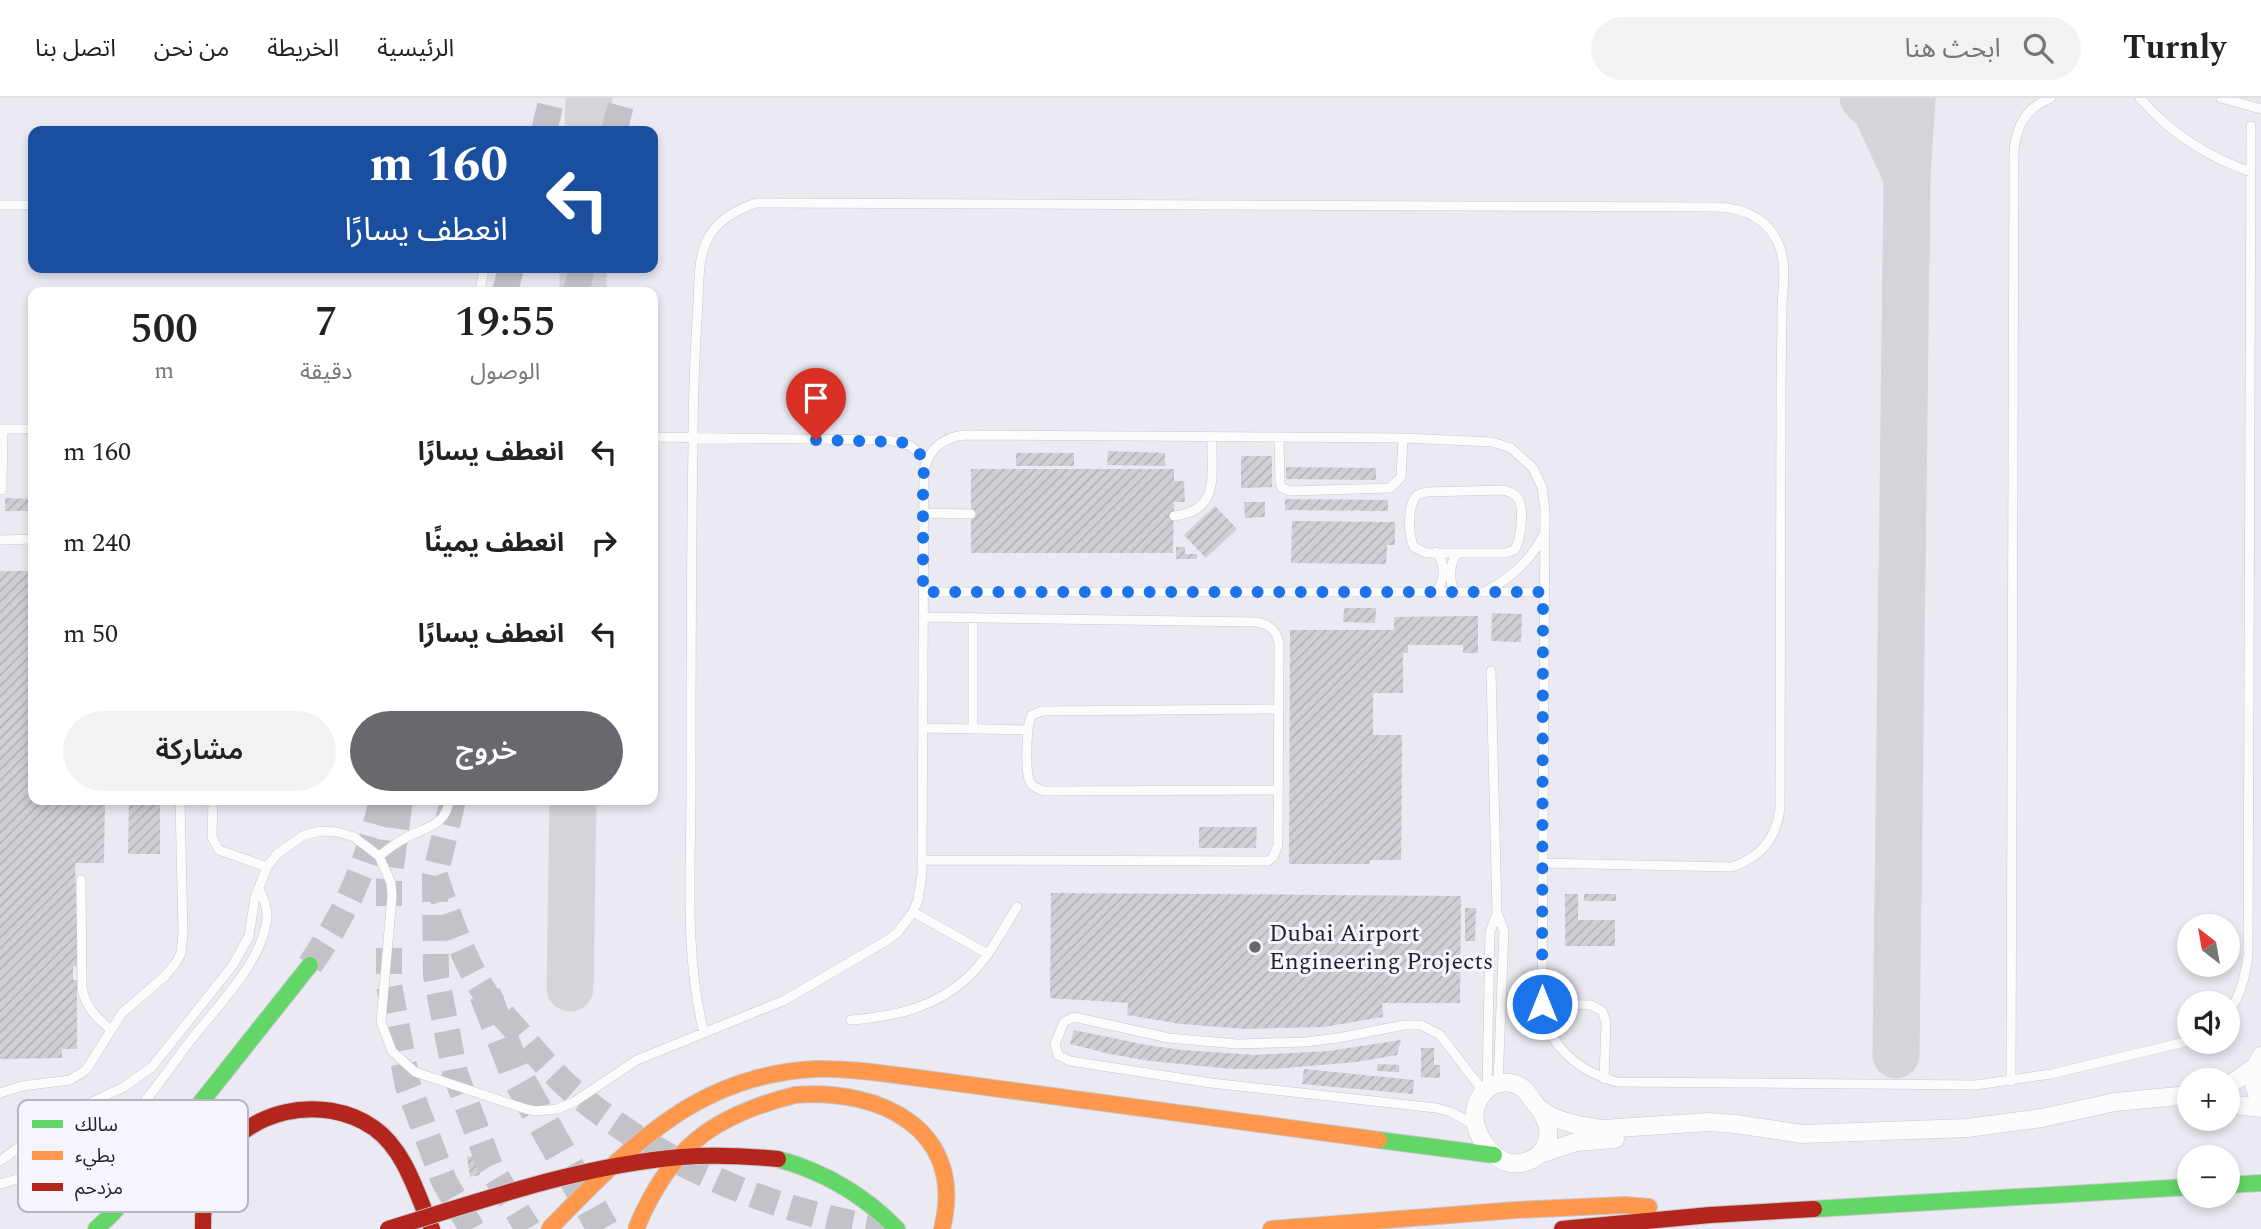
<!DOCTYPE html>
<html lang="ar">
<head>
<meta charset="utf-8">
<style>
  :root { --surface:#fff; --page:#f2f2f2; --text:#222; --muted:#767676; --line:#e0e0e0; --accent:#69686e }
  body { margin:0; font-family:Spectral,"Noto Sans Arabic",serif; background:var(--page); color:var(--text); direction:rtl; height:100vh; display:flex; flex-direction:column; font-size:26px; white-space:nowrap }
  * { box-sizing:border-box; margin:0 }
  p { font-size:23px; color:var(--muted) }
  .icon { flex:none; width:38px; height:38px; fill:none; stroke:currentColor; stroke-width:2; stroke-linecap:round; stroke-linejoin:round }
  .map { position:relative; flex:1; overflow:hidden; direction:ltr }
  .side { position:absolute; left:28px; top:189px; width:630px; height:518px; display:flex; flex-direction:column; background:var(--surface); border-radius:14px; box-shadow:0 4px 10px #0003; direction:rtl }
  .side>* { flex:none }
  .guide { position:absolute; left:28px; top:28px; width:630px; height:147px; border-radius:14px; box-shadow:0 4px 10px #0003; direction:rtl; background:#1a4fa0; color:#fff; overflow:hidden }
  .needle { width:46px; rotate:329deg }
  .buttons { position:absolute; left:2177px; top:816px; display:grid; gap:14px }
  .buttons a { display:grid; place-items:center; width:63px; height:63px; border-radius:50%; background:var(--surface); box-shadow:0 4px 10px #0003; font-size:35px }
  .pin { position:absolute; display:grid; place-items:center; width:60px; height:60px; color:#fff; margin:-72px -30px; border-radius:50% 50% 50% 0; rotate:-45deg; box-shadow:0 0 7px #0007 }
  .pin .icon { rotate:45deg }
  .me { position:absolute; width:77px; margin:-38px; rotate:0deg; stroke-linejoin:round; filter:drop-shadow(0 0 5px #0008) }
  .turn { display:flex; align-items:center; gap:24px; height:147px; padding:0 35px; font-size:32px }
  .turn .icon { width:91px; height:91px; stroke-width:2.5 }
  .turn b { display:block; font-size:49px; line-height:60px }
  .eta { display:flex; justify-content:space-evenly; align-items:center; height:119px; text-align:center }
  .eta b { font-size:42px; font-weight:600; line-height:49px }
  .cta { display:flex; gap:14px; margin-top:auto; padding:14px 35px }
  .cta a { flex:1; height:80px; border-radius:42px; background:var(--accent); color:#fff; font-size:28px; font-weight:600; line-height:80px; text-align:center }
  .cta a+a { background:var(--page); color:var(--text) }
  ul { padding:0; list-style:none }
  li { display:flex; align-items:center; gap:21px; height:91px; padding:0 35px }
  li div { flex:1 }
  li b { display:block; font-size:26px }
  li em { font-style:normal }
  header { display:flex; align-items:center; gap:42px; box-sizing:border-box; height:98px; padding:0 35px; background:var(--surface); border-bottom:2px solid var(--line) }
  header strong { font-size:33px }
  nav { display:flex; gap:38px; margin-inline-start:auto; font-size:24px }
  .search { width:490px; height:63px; background:var(--page); display:flex; align-items:center; gap:18px; box-sizing:border-box; padding:0 24px; border-radius:38px; color:var(--muted); font-size:26px }
  .map>svg:first-child { display:block }
  .lines { fill:none; stroke-linecap:round; stroke-linejoin:round }
  .taxiway { stroke:#d4d4d9; stroke-width:47 }
  .building { fill:url(#building-hatch) }
  .primary-tunnel { stroke:#c3c2c9; stroke-width:26; stroke-dasharray:26 13; stroke-linecap:butt }
  .highway-tunnel { stroke:#c3c2c9; stroke-width:32; stroke-dasharray:32 16; stroke-linecap:butt }
  .lane-casing { stroke:#c7c6cc; stroke-width:10 }
  .street-casing { stroke:#c7c6cc; stroke-width:19 }
  .fast-casing { stroke:#c7c6cc; stroke-width:18 }
  .slow-casing { stroke:#c7c6cc; stroke-width:18 }
  .jam-casing { stroke:#c7c6cc; stroke-width:18 }
  .lane { stroke:#fcfcfd; stroke-width:9 }
  .street { stroke:#fcfcfd; stroke-width:18 }
  .fast { stroke:#63d668; stroke-width:16 }
  .slow { stroke:#ff974d; stroke-width:16 }
  .jam { stroke:#b3261e; stroke-width:16 }
  .slow-bridge-casing { stroke:#c7c6cc; stroke-width:18; stroke-linecap:butt }
  .jam-bridge-casing { stroke:#c7c6cc; stroke-width:18; stroke-linecap:butt }
  .slow-bridge { stroke:#ff974d; stroke-width:16 }
  .jam-bridge { stroke:#b3261e; stroke-width:16 }
  .route { stroke:#1a73e8; stroke-width:12; stroke-dasharray:0 21.6 }
  .poi-dot { fill:#69686e; stroke:#f6f4fd; stroke-width:2.5 }
  .labels { text-anchor:middle; stroke-width:6; stroke-linejoin:round; paint-order:stroke }
  .poi-label { font-size:24px; fill:#232227; stroke:#f6f4fd; text-anchor:start }
  .key { fill:#f6f4fd; stroke:#b7b5bd; stroke-width:2 }
  .key-label { font-size:19px; fill:#232227 }
</style>
</head>
<body>
<header>
<strong>Turnly</strong>
<div class="search"><svg class="icon" aria-label="search" viewBox="0 0 24 24"><circle cx="10" cy="10" r="6"/><path d="M15 15l6 6"/></svg>ابحث هنا</div>
<nav><a>الرئيسية</a><a>الخريطة</a><a>من نحن</a><a>اتصل بنا</a></nav>
</header>
<div class="map">
<svg width="2261" height="1131" viewBox="0 0 2261 1131">
  <defs>
    <pattern id="building-hatch" width="6" height="6" patternUnits="userSpaceOnUse" patternTransform="scale(1.75)"><rect width="6" height="6" fill="#d0cfd5"/><path d="M-1 1l2-2M0 6l6-6M5 7l2-2" fill="none" stroke="#b2b1b7"/></pattern>
  </defs>
  <rect width="100%" height="100%" fill="#ebeaf2"/>
  <g class="lines">
    <path class="taxiway" d="M1863 0 1876 12 1905 75
      M588 33 589 0
      M583 194V170
      M570 890 573 702
      M1896 957 1907 79 1912 0"/>
  </g>
  <path class="building" d="M1108 353 1165 355V368L1107 367Z
    M1016 355H1074V368H1016Z
    M1241 358H1272V389L1241 390Z
    M1286 369 1376 370V382L1286 381Z
    M971 371H1174V383H1184L1185 404H1174L1173 455H971Z
    M5 400 33 401V413H5Z
    M1285 401 1388 402V413L1285 412Z
    M1244 404H1265V419L1245 420Z
    M1215 408 1237 431 1206 460 1184 437Z
    M1292 423 1395 424V447H1387L1386 466 1291 465Z
    M1176 449H1185V456H1197V461H1176Z
    M0 473H33V702H105L104 765H75L78 868H73V882H77V951H62V960L0 961Z
    M1344 510H1376L1375 525 1343 524Z
    M1492 515 1522 516 1521 544 1491 543Z
    M1478 518V555H1463V547H1408V555H1403V595H1373V637H1402L1401 762H1370V766H1289L1290 532H1394V519Z
    M129 702H160V756H128Z
    M1199 729H1257L1256 750H1199Z
    M1051 795 1461 798 1460 905H1382L1383 919 1323 929 1245 931 1181 926 1127 917 1128 905 1050 900Z
    M1565 796H1578V822H1615V848H1565Z
    M1584 796H1616V803H1584Z
    M1465 810H1476L1475 843H1465Z
    M1074 932 1146 947 1182 952 1255 957 1329 953 1401 942 1397 957 1356 964 1274 971H1233L1150 963 1110 956 1070 946Z
    M1421 950H1434V967H1440V980L1421 979Z
    M1377 966 1399 967V974L1377 973Z
    M1304 971 1414 982 1413 996 1302 986Z
    M477 1057 480 1077 470 1079 467 1059Z"/>
  <g class="lines">
    <path class="primary-tunnel" d="M544 33 552 0
      M614 33 623 0
      M505 194 511 170
      M576 194 582 170
      M453 702 435 778 436 878 455 975 490 1068 528 1131
      M435 778C449 818 462 860 485 895 493 908 506 920 516 932 534 953 553 976 574 994 662 1067 774 1115 887 1131
      M389 808V783L400 702
      M389 850V887L408 988 444 1083 472 1131
      M310 867C349 810 366 769 382 702"/>
    <path class="highway-tunnel" d="M485 896 517 978 603 1131"/>
    <g class="lane-casing">
      <path id="lane" d="M2140 0C2170 35 2208 59 2251 74
        M2221 0 2261 11
        M0 107H33
        M480 194 484 170
        M0 331H33
        M653 339 890 342 911 348 926 362
        M1279 340 1280 386 1282 390 1290 393 1390 390 1401 379 1403 340
        M2 392 3 331
        M1504 392C1510 394 1516 396 1519 402 1524 412 1521 444 1514 452L1505 455H1426L1414 449C1408 437 1407 408 1417 397L1426 394Z
        M923 415 971 416
        M1174 418C1221 413 1211 376 1212 340
        M0 442 33 441
        M1436 493C1445 483 1446 464 1436 454
        M1486 493C1512 480 1530 463 1543 438
        M923 494H1543
        M1454 494C1449 481 1449 465 1458 455
        M1491 573 1497 815 1504 833 1498 986
        M922 630 1027 632
        M973 631V519
        M1278 692 1044 693C1038 691 1033 689 1030 684 1025 674 1026 626 1032 617L1042 613 1279 611
        M213 702 212 739 219 752 267 769
        M379 758C386 753 394 746 402 742 421 730 447 729 449 702
        M922 762 1268 763 1273 759 1278 747 1279 546C1277 532 1269 526 1256 524L923 519
        M81 782 82 889C85 909 96 919 111 932
        M913 814 988 856
        M1542 906 1591 907 1602 913 1606 924 1604 981
        M2228 915C2241 897 2245 879 2248 858L2251 28
        M851 922C892 919 935 910 967 880 988 861 1002 833 1017 809
        M704 935C684 856 691 772 691 692 691 577 691 463 693 348 693 300 695 252 698 205 699 185 698 161 707 142 717 122 736 112 756 105L1717 109C1747 110 1772 123 1781 153 1786 170 1783 189 1782 206 1782 238 1781 270 1781 302 1780 438 1781 574 1780 710 1776 741 1761 759 1732 769L1542 765
        M2011 983 2014 53C2016 28 2026 9 2051 0
        M1487 990 1490 834 1497 815
        M0 995 22 988 70 982 86 972 122 915 165 878 177 863 181 855 183 835 180 702
        M60 1019C76 1028 82 1041 78 1060
        M1476 1028 1451 1014 1436 1010 1211 985 1070 963 1058 957 1055 946 1064 924 1074 919 1169 940 1237 946 1305 944 1338 940 1404 927H1421L1440 937 1484 994
        M0 1063 60 1019 124 989 152 969 233 867 249 838 255 799 267 769 277 756 304 737 321 733 338 734 354 739 379 758 391 785 392 798 381 924 392 953 415 974 526 1011 536 1013 557 1011 574 1004 637 962 785 902 886 843 897 835 913 814 918 802 922 776 924 371C930 350 944 339 965 337L1403 340 1492 344 1511 350 1533 370 1542 389 1545 412 1542 906C1547 948 1578 973 1617 984L1976 987 2051 976 2189 943
        M0 1086C38 1075 76 1066 108 1041 141 1014 165 976 190 943 216 910 258 868 266 827 269 814 265 803 259 791"/>
    </g>
    <g class="street-casing">
      <path id="street" d="M2261 958C2252 974 2251 988 2261 1004
        M2228 988 2256 968
        M2228 1006 2261 1010
        M1540 1011C1543 1017 1547 1023 1548 1030 1552 1059 1518 1075 1497 1059 1487 1051 1479 1039 1476 1028 1469 1004 1489 978 1515 986 1529 991 1531 1004 1541 1012 1559 1025 1582 1028 1602 1031L1709 1024 1736 1026 1802 1036 1967 1030 2042 1020 2115 1004 2189 997
        M1540 1056 1576 1044 1615 1041"/>
    </g>
    <g class="fast-casing">
      <path id="fast" d="M1379 1042 1494 1057
        M778 1061C825 1074 863 1096 897 1131
        M2228 1087 2261 1085
        M1814 1111 2189 1089
        M96 1131 113 1115 310 867"/>
    </g>
    <g class="slow-casing">
      <path id="slow" d="M911 979 1379 1042
        M795 997C881 990 967 1032 942 1131
        M1271 1131 1516 1112 1625 1107 1649 1109"/>
    </g>
    <g class="jam-casing">
      <path id="jam" d="M203 1131C203 1109 203 1089 213 1069 243 1011 322 994 374 1030 406 1053 417 1097 432 1131
        M1562 1131 1710 1117 1814 1111"/>
    </g>
    <use href="#lane" class="lane"/>
    <use href="#street" class="street"/>
    <use href="#fast" class="fast"/>
    <use href="#slow" class="slow"/>
    <use href="#jam" class="jam"/>
    <g class="slow-bridge-casing">
      <path id="slow-bridge" d="M549 1131C628 1051 695 977 815 971 847 970 879 975 911 979
        M636 1131C669 1051 711 1018 795 997"/>
    </g>
    <g class="jam-bridge-casing">
      <path id="jam-bridge" d="M388 1131C484 1102 582 1067 682 1059 714 1056 746 1058 778 1061"/>
    </g>
    <use href="#slow-bridge" class="slow-bridge"/>
    <use href="#jam-bridge" class="jam-bridge"/>
  </g>
  <g class="lines">
    <path class="route" d="M816 342 901 344 911 348 926 362 923 379V494H1543L1542 906"/>
  </g>
  <circle class="poi-dot" cx="1255" cy="849" r="7"/>
  <g class="labels">
    <g class="poi-label">
      <text x="1269" y="843">Dubai Airport<tspan x="1269" dy="28">Engineering Projects</tspan></text>
    </g>
  </g>
  <rect x="18" y="1002" width="230" height="112" rx="10" class="key"/>
  <rect x="32" y="1022" width="31" height="8" fill="#63d668"/>
  <rect x="32" y="1053" width="31" height="9" fill="#ff974d"/>
  <rect x="32" y="1085" width="31" height="8" fill="#b3261e"/>
  <g class="key-label">
    <text x="75" y="1033">سالك</text>
    <text x="75" y="1064">بطيء</text>
    <text x="75" y="1096">مزدحم</text>
  </g>
</svg>
<div class="buttons">
<a><svg class="needle" viewBox="-14 -14 28 28"><path d="M0-13l5 13h-10z" fill="#e53935"/><path d="M0 13l5-13h-10z" fill="#767676"/></svg></a>
<a><svg class="icon" aria-label="sound" viewBox="0 0 24 24"><path d="M4 9h4l5-4v14l-5-4H4zM17 9q2 3 0 6"/></svg></a>
<a>+</a>
<a>−</a>
</div>
<div class="pin" style="left:816px;top:342px;background:#d93025"><svg class="icon" aria-label="arrive" viewBox="0 0 24 24"><path d="M6 21V4h12l-3 4 3 4H6"/></svg></div>
<svg class="me" style="left:1542px;top:906px" viewBox="-20 -20 40 40"><circle r="17" fill="#1a73e8" stroke="#fff" stroke-width="3"/><path d="M0-11L8 9 0 5-8 9z" fill="#fff"/></svg>
<div class="guide">
<div class="turn"><svg class="icon" aria-label="left" viewBox="0 0 24 24"><path d="M17 20v-9H6M10 6l-5 5 5 5"/></svg><div><b>160 m</b>انعطف يسارًا</div></div>
</div>
<section class="side">
<div class="eta">
<div><b>19:55</b><p>الوصول</p></div>
<div><b>7</b><p>دقيقة</p></div>
<div><b>500</b><p>m</p></div>
</div>
<ul>
<li><svg class="icon" aria-label="left" viewBox="0 0 24 24"><path d="M17 20v-9H6M10 6l-5 5 5 5"/></svg><div><b>انعطف يسارًا</b></div><em>160 m</em></li>
<li><svg class="icon" aria-label="right" viewBox="0 0 24 24"><path d="M7 20v-9h11M14 6l5 5-5 5"/></svg><div><b>انعطف يمينًا</b></div><em>240 m</em></li>
<li><svg class="icon" aria-label="left" viewBox="0 0 24 24"><path d="M17 20v-9H6M10 6l-5 5 5 5"/></svg><div><b>انعطف يسارًا</b></div><em>50 m</em></li>
</ul>
<div class="cta"><a>خروج</a><a>مشاركة</a></div>
</section>
</div>
</body>
</html>
